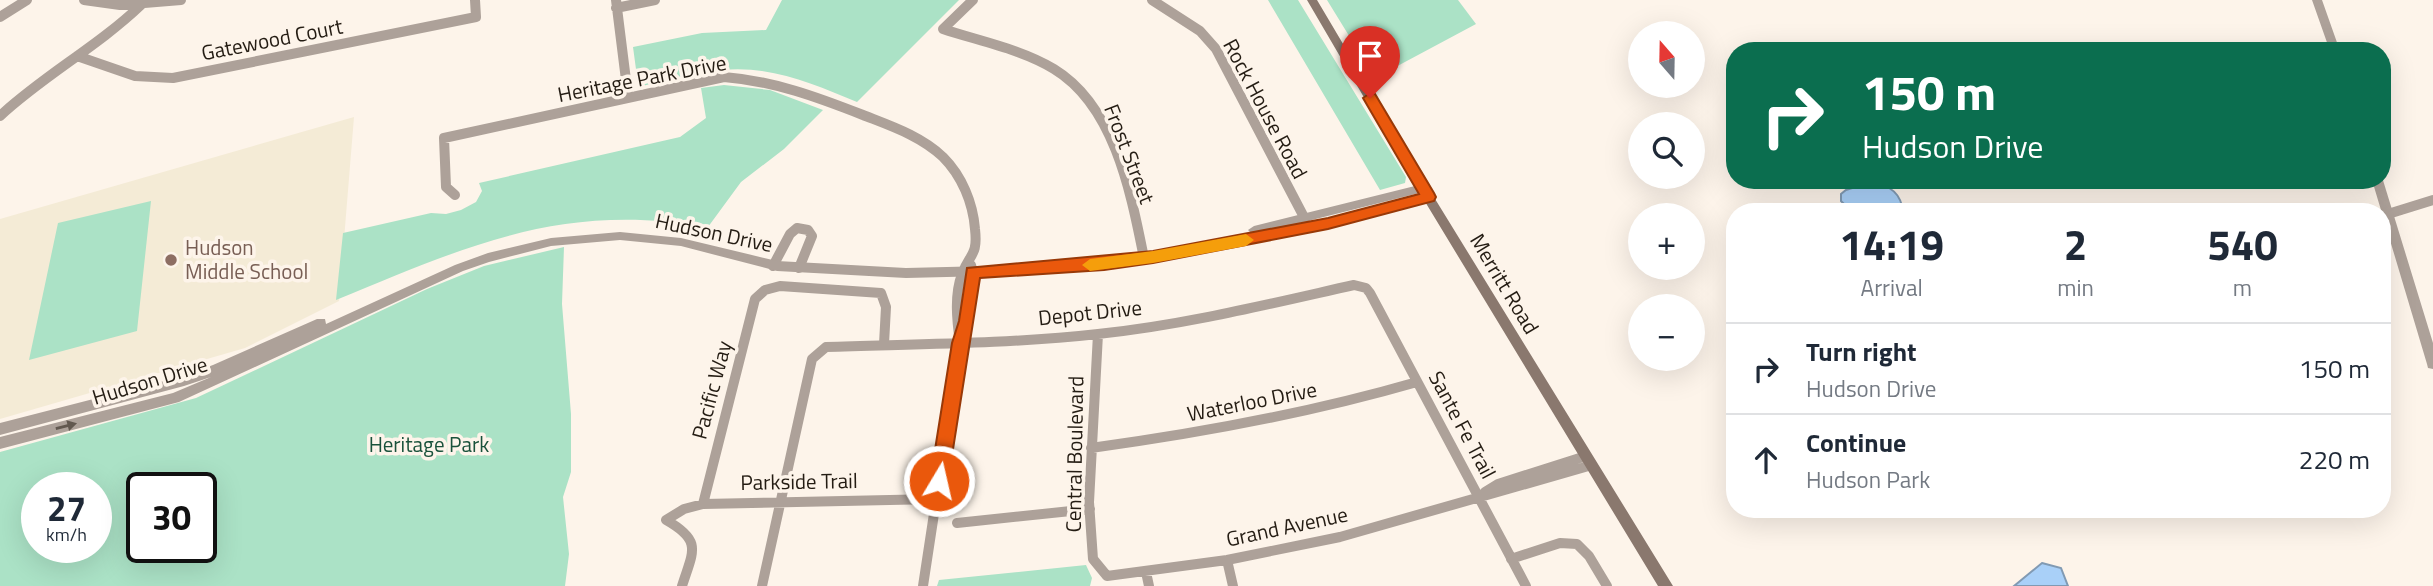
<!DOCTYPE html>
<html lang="en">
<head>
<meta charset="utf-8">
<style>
  :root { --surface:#fff; --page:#f6f6f7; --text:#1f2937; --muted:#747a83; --line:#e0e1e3 }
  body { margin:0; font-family:"Titillium Web",sans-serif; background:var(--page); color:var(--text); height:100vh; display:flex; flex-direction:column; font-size:26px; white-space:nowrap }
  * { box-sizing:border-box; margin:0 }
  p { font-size:23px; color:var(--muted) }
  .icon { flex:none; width:38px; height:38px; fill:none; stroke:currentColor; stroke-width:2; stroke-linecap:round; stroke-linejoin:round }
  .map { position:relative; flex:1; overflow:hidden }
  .panel { position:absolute; left:1726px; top:203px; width:665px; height:315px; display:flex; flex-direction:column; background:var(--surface); border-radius:28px; box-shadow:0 7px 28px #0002 }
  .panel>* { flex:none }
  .hud { position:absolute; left:1726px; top:42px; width:665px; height:147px; border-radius:28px; box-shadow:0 7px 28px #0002; background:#0b6e4f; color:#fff; overflow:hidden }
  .needle { width:46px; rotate:340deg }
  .buttons { position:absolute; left:1628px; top:21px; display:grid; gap:14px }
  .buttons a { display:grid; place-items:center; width:77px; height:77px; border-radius:50%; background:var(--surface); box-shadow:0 7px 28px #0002; font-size:35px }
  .speed { position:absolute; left:21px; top:472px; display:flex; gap:14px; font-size:35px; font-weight:700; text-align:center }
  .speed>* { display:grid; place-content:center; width:91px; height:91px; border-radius:50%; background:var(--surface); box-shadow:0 7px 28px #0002; line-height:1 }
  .speed small { font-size:18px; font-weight:400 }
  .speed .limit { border:4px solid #111; border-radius:10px; background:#fff; color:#111 }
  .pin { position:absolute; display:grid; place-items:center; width:60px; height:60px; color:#fff; margin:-72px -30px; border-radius:50% 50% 50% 0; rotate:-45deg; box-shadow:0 0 7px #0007 }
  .pin .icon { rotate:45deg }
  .me { position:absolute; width:77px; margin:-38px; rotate:9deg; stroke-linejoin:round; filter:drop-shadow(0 0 5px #0008) }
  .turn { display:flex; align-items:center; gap:24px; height:147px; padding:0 21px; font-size:32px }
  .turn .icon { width:91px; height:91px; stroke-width:2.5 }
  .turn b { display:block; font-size:49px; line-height:60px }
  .eta { display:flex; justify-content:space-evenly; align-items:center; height:119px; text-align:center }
  .eta b { font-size:42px; font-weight:700; line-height:49px }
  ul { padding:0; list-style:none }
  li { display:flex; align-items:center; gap:21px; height:91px; padding:0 21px; border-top:2px solid var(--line) }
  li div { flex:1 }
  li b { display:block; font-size:26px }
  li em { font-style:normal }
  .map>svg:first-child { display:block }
  .education { fill:#f4ebd6 }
  .green { fill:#abe2c6; fill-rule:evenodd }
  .water { fill:#a9d0f8; stroke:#819ab3; stroke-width:2 }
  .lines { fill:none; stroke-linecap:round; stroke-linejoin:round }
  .minor { stroke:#ada199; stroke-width:10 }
  .tertiary { fill:#ada199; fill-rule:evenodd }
  .secondary { fill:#8a786e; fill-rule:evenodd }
  .oneway { fill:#62584f }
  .route { fill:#ea580c; stroke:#983908; stroke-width:2 }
  .slow { fill:#f59e0b }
  .education-dot { fill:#8d6e63; stroke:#fdf4ea; stroke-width:2.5 }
  .labels { text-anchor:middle; stroke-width:7; stroke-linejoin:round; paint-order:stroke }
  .street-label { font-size:21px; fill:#241c13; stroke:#fdf4ea }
  .education-label { font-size:21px; fill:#785e54; stroke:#fdf4ea; text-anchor:start }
  .park-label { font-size:21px; fill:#1a523b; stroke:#fdf4ea }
</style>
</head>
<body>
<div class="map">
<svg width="2433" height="586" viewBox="0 0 2433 586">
  <rect width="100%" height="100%" fill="#fdf4ea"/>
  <path class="education" d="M354 117 339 301 245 348 0 419V219Z"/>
  <path class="green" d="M782 0H959L857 102C814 84 770 65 722 70 695 72 668 80 642 86L638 84 633 47 702 33 766 30Z
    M1268 0H1298L1406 177 1405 183 1380 190Z
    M1327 0H1458L1476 24 1375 78Z
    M724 85 770 90 823 110 784 149 741 182 708 227C560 202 468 246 336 300L343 233 431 213 446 214 461 210 476 202 482 191 479 183 680 137 706 118 701 88Z
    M151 201 137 331 29 360 58 223Z
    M564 247 562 304 571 414V472L563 497 569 554 565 586H0V452L196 398 427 289 484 266ZM37 488H96V548H37ZM142 488H201V548H142Z
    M1086 565 1092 578 1090 586H937L939 580Z"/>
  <path class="water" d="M1868 183C1885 184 1898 189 1902 206L1894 212H1852L1841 201V194L1846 190Z
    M2042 563 2061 568 2068 586H2014Z"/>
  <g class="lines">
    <path class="minor" d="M84 0 120 5 181 0
      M616 0 628 96
      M973 0 943 29C979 41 1021 49 1054 69 1115 106 1131 194 1144 258
      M1152 0 1200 31 1216 49 1305 219
      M616 8 655 0
      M0 17 27 0
      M77 56 135 76 173 78 476 17 475 0
      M0 116C44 75 97 47 141 5
      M455 195 446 187 444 138 724 77C774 81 817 97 863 115 891 126 921 136 943 157 962 176 973 203 975 229 978 256 970 253 962 274 954 295 957 321 960 343
      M2388 214 2433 200
      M773 266 790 234 797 228 808 230 812 236 799 268
      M1098 334 1089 502 1093 559 1107 576 1227 560 1340 537 1592 465
      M1091 448C1201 433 1310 413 1417 382
      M1485 492 1498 484 1586 456
      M703 504 755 299 765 290 780 286 881 293 886 307 884 344
      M957 523 1090 509
      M1511 559 1560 543 1577 544 1589 556 1607 586
      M1227 560 1233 586
      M1146 572 1149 586
      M682 586C693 551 703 541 666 520L684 509 703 504 936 499
      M762 586 812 359 826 347C916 344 1008 344 1098 334 1184 325 1269 304 1354 285L1366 288 1370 293 1526 586
      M923 586 960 343 967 321 973 272 971 265"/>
    <path class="tertiary" d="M2312 0H2322L2340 51H2330Z
      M2382 177 2433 343V369L2428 368 2427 364 2372 180H2382Z
      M1423 184 1429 188 1427 191 1268 231 1328 220 1428 193 1434 197 1428 201 1328 228 1153 262 1027 275 906 278 777 271 681 246 620 240 551 246 489 262 463 271 179 402 0 449V437L173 393 211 377 184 386 0 435V423L183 376 213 365 317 319H325L326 324 455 265 488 253 551 238 620 232 681 238 777 261 906 268 1027 265 1153 252 1252 234 1248 230 1254 226Z"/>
    <path class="secondary" d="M1307 0H1317L1432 194 1673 586H1658L1424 200Z"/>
  </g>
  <defs><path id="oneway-solid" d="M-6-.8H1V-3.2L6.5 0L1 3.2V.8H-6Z" transform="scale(1.75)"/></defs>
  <use class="oneway" href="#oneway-solid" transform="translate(66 426) rotate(-14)"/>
  <path class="route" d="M1370 93 1375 94 1434 193 1436 197 1434 201 1328 229 1153 263 1104 270 980 278 948 481 945 486 939 488 933 486 930 481 952 343 959 321 967 268 1153 251 1328 218 1419 194 1363 98Z"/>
  <path class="slow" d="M1246 234 1254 240 1246 246 1153 263 1090 271 1082 265 1090 259 1153 251Z"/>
  <circle class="education-dot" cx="171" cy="260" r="7"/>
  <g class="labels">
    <g class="street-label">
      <text transform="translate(272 40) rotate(-11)" y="7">Gatewood Court</text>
      <text transform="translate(642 79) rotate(-11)" y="7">Heritage Park Drive</text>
      <text transform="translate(1265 109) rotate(62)" y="7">Rock House Road</text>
      <text transform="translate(1129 154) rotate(69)" y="7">Frost Street</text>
      <text transform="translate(714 233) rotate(12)" y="7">Hudson Drive</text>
      <text transform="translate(1504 284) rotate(59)" y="7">Merritt Road</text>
      <text transform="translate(1090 313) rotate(-6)" y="7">Depot Drive</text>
      <text transform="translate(150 381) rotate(-17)" y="7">Hudson Drive</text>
      <text transform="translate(712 390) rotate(-75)" y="7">Pacific Way</text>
      <text transform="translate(1252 402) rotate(-11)" y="7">Waterloo Drive</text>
      <text transform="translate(1462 425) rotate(62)" y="7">Sante Fe Trail</text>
      <text transform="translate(1075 454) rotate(-89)" y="7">Central Boulevard</text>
      <text transform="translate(799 482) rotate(-1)" y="7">Parkside Trail</text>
      <text transform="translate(1287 527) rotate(-12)" y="7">Grand Avenue</text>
    </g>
    <g class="education-label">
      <text x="185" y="255">Hudson<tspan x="185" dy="24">Middle School</tspan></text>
    </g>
    <g class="park-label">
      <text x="429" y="452">Heritage Park</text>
    </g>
  </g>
</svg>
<div class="buttons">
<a><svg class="needle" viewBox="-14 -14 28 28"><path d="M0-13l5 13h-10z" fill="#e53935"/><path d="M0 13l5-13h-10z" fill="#747a83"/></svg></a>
<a><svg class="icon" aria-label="search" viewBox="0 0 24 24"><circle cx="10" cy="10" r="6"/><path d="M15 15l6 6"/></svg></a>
<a>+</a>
<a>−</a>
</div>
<div class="speed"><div>27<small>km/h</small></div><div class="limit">30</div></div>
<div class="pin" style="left:1370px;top:98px;background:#d93025"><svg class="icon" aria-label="arrive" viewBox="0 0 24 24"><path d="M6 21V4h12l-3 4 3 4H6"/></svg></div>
<svg class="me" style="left:939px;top:481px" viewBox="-20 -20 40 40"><circle r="17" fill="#ea580c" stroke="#fff" stroke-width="3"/><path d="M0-11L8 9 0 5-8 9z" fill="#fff"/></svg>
<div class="hud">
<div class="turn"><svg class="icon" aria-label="right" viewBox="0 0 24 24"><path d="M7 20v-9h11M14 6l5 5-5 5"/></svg><div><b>150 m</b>Hudson Drive</div></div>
</div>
<section class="panel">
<div class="eta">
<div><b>14:19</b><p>Arrival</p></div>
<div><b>2</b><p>min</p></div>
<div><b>540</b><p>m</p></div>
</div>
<ul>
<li><svg class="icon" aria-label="right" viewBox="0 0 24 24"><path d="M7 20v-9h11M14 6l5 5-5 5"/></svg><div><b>Turn right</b><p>Hudson Drive</p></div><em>150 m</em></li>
<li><svg class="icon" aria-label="ahead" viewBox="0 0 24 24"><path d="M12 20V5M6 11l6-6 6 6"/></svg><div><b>Continue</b><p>Hudson Park</p></div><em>220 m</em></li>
</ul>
</section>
</div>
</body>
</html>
